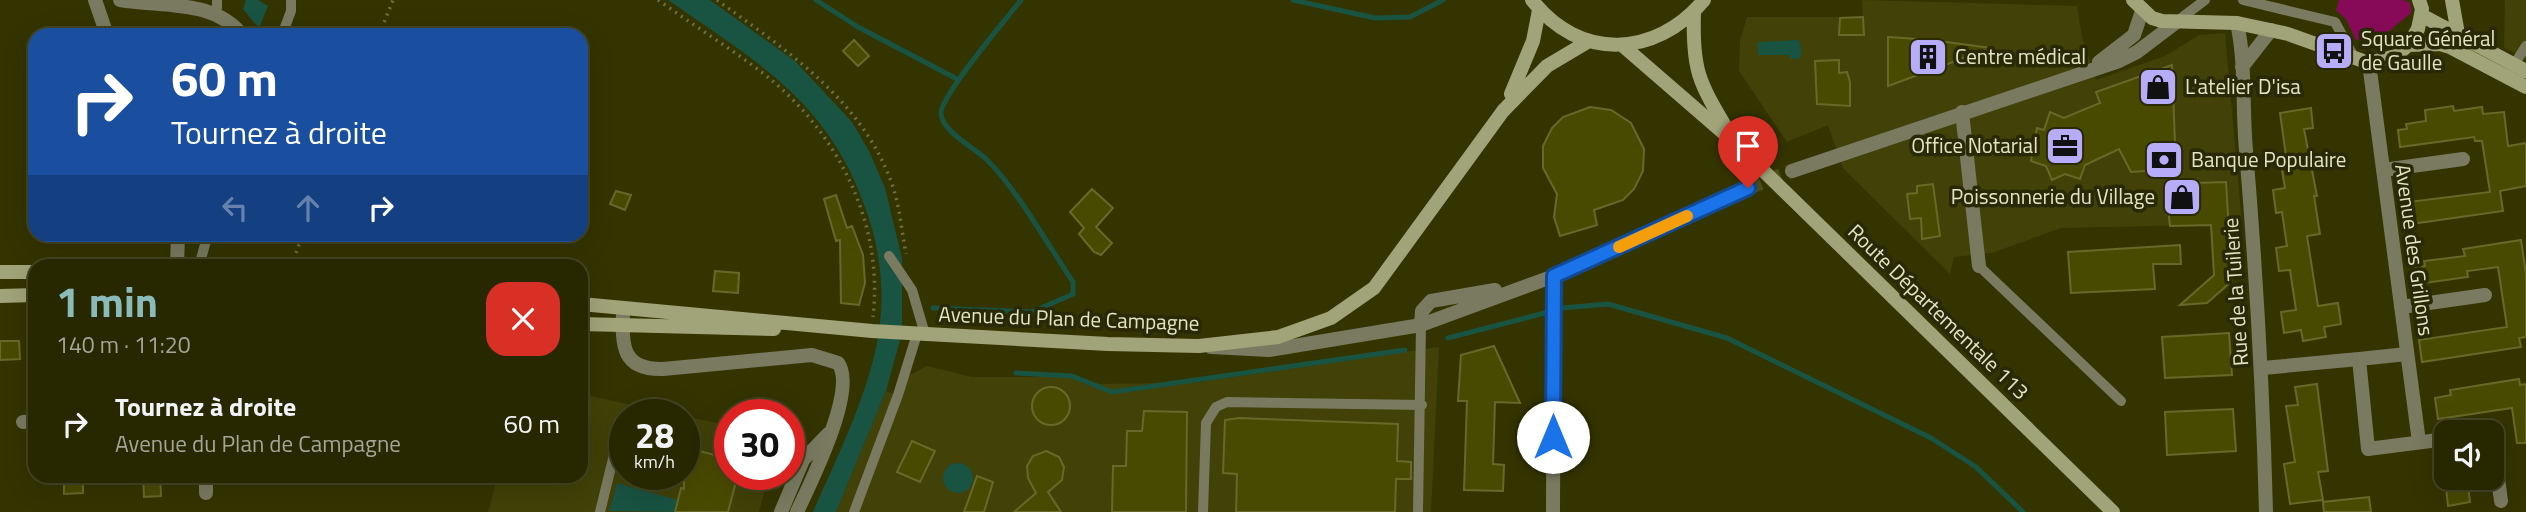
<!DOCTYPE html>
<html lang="fr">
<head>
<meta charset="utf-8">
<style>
  :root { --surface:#272700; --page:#2f2f0a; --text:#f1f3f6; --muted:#a4a599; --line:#434422; --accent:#8bbbb9 }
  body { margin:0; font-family:"Titillium Web",sans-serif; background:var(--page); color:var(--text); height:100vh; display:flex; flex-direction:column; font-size:26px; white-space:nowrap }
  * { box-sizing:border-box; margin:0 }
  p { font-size:23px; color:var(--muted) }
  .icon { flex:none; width:38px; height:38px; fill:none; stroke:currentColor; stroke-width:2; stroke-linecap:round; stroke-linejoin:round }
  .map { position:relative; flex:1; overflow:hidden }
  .drawer { position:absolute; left:28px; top:259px; width:560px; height:224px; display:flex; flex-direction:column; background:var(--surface); border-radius:21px; box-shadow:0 7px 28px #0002,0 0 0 2px var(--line) }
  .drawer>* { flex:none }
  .banner { position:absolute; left:28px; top:28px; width:560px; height:214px; border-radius:21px; box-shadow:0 7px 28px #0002,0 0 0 2px var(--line); background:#1a4fa0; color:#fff; overflow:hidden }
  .buttons { position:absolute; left:2434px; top:420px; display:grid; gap:14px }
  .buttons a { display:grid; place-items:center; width:70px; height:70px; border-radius:14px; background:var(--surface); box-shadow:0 7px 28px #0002,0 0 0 2px var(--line); font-size:35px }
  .speed { position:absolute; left:609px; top:399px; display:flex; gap:14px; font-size:35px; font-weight:700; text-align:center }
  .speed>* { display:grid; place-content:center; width:91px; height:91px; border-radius:50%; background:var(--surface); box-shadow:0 7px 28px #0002,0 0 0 2px var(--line); line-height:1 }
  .speed small { font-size:18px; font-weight:400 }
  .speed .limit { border:10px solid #d22; background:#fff; color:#111 }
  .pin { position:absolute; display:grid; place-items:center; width:60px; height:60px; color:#fff; margin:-72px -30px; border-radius:50% 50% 50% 0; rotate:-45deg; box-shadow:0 0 7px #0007 }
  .pin .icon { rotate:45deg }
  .me { position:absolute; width:77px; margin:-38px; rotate:0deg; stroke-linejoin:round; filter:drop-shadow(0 0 5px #0008) }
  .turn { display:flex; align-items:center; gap:24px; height:147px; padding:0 28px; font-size:32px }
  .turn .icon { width:91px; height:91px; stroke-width:2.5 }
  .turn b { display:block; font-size:49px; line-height:60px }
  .lanes { display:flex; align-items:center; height:66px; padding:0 28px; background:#0003; justify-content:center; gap:35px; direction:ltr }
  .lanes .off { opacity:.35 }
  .round { display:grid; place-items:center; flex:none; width:74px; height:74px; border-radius:21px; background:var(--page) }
  .summary { display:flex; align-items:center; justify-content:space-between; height:119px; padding:0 28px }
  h1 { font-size:42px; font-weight:700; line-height:52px; color:var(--accent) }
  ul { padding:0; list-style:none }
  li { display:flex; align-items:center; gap:21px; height:91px; padding:0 28px }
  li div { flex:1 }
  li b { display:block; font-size:26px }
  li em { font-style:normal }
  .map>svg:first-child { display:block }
  .built { fill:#414108 }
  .green { fill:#860a58 }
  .water { fill:#195342 }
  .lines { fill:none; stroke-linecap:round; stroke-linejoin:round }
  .stream { stroke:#195342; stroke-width:5 }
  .building { fill:#494a02; stroke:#676929; stroke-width:2 }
  .street-tunnel { stroke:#4e4e1d; stroke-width:14; stroke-dasharray:14 7; stroke-linecap:butt }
  .path { stroke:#6e6f41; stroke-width:3.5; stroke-dasharray:2 5; stroke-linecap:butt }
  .lane { stroke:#797a60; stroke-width:10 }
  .street { stroke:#797a60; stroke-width:14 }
  .secondary { stroke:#a1a379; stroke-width:14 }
  .route-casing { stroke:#114b97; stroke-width:18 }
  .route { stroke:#1a73e8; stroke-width:12 }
  .slow { stroke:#f59e0b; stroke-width:12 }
  .labels { text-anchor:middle; stroke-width:7; stroke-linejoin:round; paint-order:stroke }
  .poi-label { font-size:21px; fill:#e2e4c4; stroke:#292907; text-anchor:start }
  .street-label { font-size:21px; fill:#e2e4c4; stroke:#292907 }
</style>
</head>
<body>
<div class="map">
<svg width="2526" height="512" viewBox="0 0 2526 512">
  <rect width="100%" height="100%" fill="#343400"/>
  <path class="built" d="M1862 0 2077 6 2082 37 2096 80 2165 56 2199 35 2225 33 2242 224 2061 228 1992 253 1954 257 1950 274 1843 168 1828 125 1787 142 1739 71 1740 40 1747 17H1863Z
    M2505 0H2526V58L2504 48Z
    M1439 347 1431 512H836L886 391 902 397 908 376 927 366 972 377H1068L1087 384 1193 383Z
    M581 394 678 415H625V474H684V416L730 426V474H769L759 512H488L498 476H581Z"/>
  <path class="green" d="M2339 0H2403L2410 3 2411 13 2389 31 2356 40 2346 19 2336 10Z"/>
  <path class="water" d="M246 0H258L268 6 260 26 256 25 243 9Z
    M668 0H710L795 61 852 122 869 151 885 188 902 258V333L886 391 836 512H813C837 457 865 402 877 343 885 303 882 261 870 222 834 105 763 66 668 0Z
    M1799 40 1802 53 1799 59H1791L1789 55H1758V42Z
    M943 478a15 15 0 1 1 30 0a15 15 0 1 1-30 0Z
    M617 483 678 500 675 512 609 511Z"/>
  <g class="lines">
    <path class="stream" d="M816 0 858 27 959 80
      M1293 0 1375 18 1410 17 1443 0
      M933 308 1032 312 1073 294V282C1048 245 1017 189 986 159 973 147 943 132 941 114 939 97 1008 17 1021 0
      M1562 308 1608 304 1727 338 1931 438 1976 467 2023 512
      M1448 338 1545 313
      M1016 373 1072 376 1112 392 1405 350"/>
  </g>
  <path class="building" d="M1863 17 1864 35H1839L1840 18Z
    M1888 37 1917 39 1919 45 1932 40 1991 48 1888 86Z
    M854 40 869 56 858 66 843 51Z
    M1839 60V73L1847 72 1850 82V106L1817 104 1815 61Z
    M2172 65 2176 169 2131 172 2119 149 2085 165 2080 179 2065 174 2052 180 2046 166 2031 161 2037 128 2044 130 2050 112 2064 118 2100 103 2096 92Z
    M2453 106 2454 111 2482 107 2483 114 2504 112 2508 146 2526 143V186L2500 191 2503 211 2411 224V221H2403L2400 203 2490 192 2482 141H2475L2474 137 2400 147 2398 130 2407 129 2406 124 2426 121 2425 110Z
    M1590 107 1611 110 1631 123 1644 149 1643 171 1634 189 1623 200 1594 210 1597 225 1560 236 1554 217 1557 194 1543 168V146L1552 128 1563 117Z
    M2311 108 2313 128 2304 129 2317 196H2314L2320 234 2307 236 2318 306 2338 303 2341 324 2324 327 2326 337 2303 341 2301 330 2284 333 2281 312 2296 310 2290 270 2279 271 2276 248 2287 246 2282 212 2276 213 2273 190 2285 188 2281 164 2287 163 2280 113Z
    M2226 182 2232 281 2207 303 2180 305 2214 275 2211 225 2170 226 2165 184Z
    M1933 184 1940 236 1922 239 1921 218 1910 219 1907 194 1917 193V186Z
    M1092 189 1113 208 1096 227 1112 243 1101 255 1094 252 1079 234 1084 228 1070 212Z
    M616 191 631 195 625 210 610 204Z
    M836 195 847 228 852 226 863 255 865 283 859 305 841 303 840 240 836 241 824 199Z
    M2521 240 2526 274V337L2519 338 2521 347 2422 362 2419 340 2507 327 2498 267 2467 271 2468 277 2418 284 2415 268 2425 266 2424 261 2465 256 2463 249Z
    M2180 245 2181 264H2153L2155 289 2071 293 2068 252Z
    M715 271 739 273 738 293 713 291Z
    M2229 333 2232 375 2165 378 2162 337Z
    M0 341H19L20 359 0 360Z
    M1494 346 1520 403 1495 402 1493 464 1504 465 1503 491 1464 490 1467 401H1458L1461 355Z
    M2519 379 2520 385 2526 384V443H2517L2512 408 2438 419 2435 398 2451 395 2450 390Z
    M2317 384 2328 471 2318 472 2323 500 2290 504 2284 464 2295 462 2286 406 2298 405 2295 387Z
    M1032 406a19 19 0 1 1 38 0a19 19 0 1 1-38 0Z
    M2233 409 2236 451 2167 455 2165 412Z
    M1144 411 1187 412 1186 512H1112L1113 466H1126L1127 431H1142Z
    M1239 418 1398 424 1397 461 1411 462V479H1396L1395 512H1236L1237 474 1223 473 1225 420Z
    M912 441 935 451 920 482 897 472Z
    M684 447 730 459V474H738L728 512H675L681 488 684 489Z
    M1046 451 1059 457 1064 467 1062 480 1048 492 1061 512H1014L1036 493 1028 478 1027 466 1033 456Z
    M64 476H83V493L64 494Z
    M143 476H160L161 496 144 497Z
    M977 476 993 482 984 512H964Z
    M2445 478H2467L2470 502 2448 506Z
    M2369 497 2371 512H2324L2323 502Z"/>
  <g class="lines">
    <path class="street-tunnel" d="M1748 188 1792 171"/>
    <path class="path" d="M658 0C693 25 730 48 764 74 837 131 884 223 873 317
      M717 0C787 51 866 102 894 190 900 210 902 233 906 254
      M379 35 393 0
      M291 266 303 234"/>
    <path class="lane" d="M217 0V8
      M2243 0 2335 22 2355 59
      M2176 22 2205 0
      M282 35 291 11V0
      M2512 68 2526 46
      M889 256 912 290 925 334
      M199 266 208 234
      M1979 266 2121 401
      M600 512 622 422
      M854 512 898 395 917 334
      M1203 512 1206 423 1216 407 1227 402 1422 405
      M1418 512 1421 325"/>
    <path class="street" d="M95 0 107 35
      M120 0C166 7 214 0 242 35
      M2237 23C2246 63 2242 108 2246 150 2256 271 2263 391 2266 512
      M2099 62 2134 35 2142 11
      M2369 63 2419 442
      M2242 67 2271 30
      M1962 112 1979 266
      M2383 170 2463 159
      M1792 171 2119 61 2137 52 2174 24
      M177 266 178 234
      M2401 307 2485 295
      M623 313C622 346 622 370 663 369L812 355 838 363C858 389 810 484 797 512
      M1421 325 1422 311 1431 301 1495 290
      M1211 347 1269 350 1421 325 1554 276 1748 188
      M2359 359 2407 354
      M2263 368 2359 359 2368 449 2446 439
      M23 422 35 421
      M2492 434 2501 501
      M206 476V493
      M781 512 803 460 828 434
      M1553 512 1554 276"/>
    <path class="secondary" d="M1532 0C1579 61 1656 58 1704 0
      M2133 0 2152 18 2162 21 2237 23 2288 34 2369 63 2396 56 2408 45 2418 29 2422 9 2419 0
      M2452 0 2458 34
      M1694 12C1692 71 1699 82 1728 131
      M2421 15 2526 71
      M1622 45 1734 142 2113 512
      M2408 45 2440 44 2450 47 2526 87
      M1511 94 1533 41 1539 10
      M0 272H35
      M0 296 35 295
      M581 304 872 331 1108 344 1199 346 1278 337 1331 318 1374 288 1503 111 1547 66 1589 41
      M581 324 774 329"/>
  </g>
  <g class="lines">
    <g class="route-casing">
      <path id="route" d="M1553 437 1554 276 1748 188"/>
    </g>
    <use href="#route" class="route"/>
    <path class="slow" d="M1619 247 1687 216"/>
  </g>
  <defs>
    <g id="bus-square" transform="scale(2.0125)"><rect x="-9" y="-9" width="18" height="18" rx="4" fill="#b6acf8" stroke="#292907"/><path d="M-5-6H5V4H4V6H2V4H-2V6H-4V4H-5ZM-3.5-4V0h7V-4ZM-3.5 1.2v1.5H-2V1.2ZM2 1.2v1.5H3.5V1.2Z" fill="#111"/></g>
    <g id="building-square" transform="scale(2.0125)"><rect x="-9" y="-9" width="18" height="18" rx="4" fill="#b6acf8" stroke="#292907"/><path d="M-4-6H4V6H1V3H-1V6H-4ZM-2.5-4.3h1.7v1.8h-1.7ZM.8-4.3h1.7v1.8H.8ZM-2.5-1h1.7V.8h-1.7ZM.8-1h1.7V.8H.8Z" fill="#111"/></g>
    <g id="shop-square" transform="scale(2.0125)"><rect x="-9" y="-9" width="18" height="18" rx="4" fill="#b6acf8" stroke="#292907"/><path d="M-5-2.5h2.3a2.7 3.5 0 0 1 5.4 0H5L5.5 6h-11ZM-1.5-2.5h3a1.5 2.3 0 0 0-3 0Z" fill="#111"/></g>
    <g id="office-square" transform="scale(2.0125)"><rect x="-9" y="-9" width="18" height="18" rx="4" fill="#b6acf8" stroke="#292907"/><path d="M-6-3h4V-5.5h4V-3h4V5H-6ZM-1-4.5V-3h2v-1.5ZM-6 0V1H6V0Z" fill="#111"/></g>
    <g id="bank-square" transform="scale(2.0125)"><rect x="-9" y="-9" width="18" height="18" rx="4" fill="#b6acf8" stroke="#292907"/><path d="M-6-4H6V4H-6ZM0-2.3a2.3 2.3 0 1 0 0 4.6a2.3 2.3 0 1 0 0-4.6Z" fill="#111"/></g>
  </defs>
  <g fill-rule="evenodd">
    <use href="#bus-square" x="2334" y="51"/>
    <use href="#building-square" x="1928" y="57"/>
    <use href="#shop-square" x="2158" y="87"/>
    <use href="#office-square" x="2065" y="146"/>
    <use href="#bank-square" x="2164" y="160"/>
    <use href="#shop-square" x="2182" y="197"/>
  </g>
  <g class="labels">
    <g class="poi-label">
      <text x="2361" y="46">Square Général<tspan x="2361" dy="24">de Gaulle</tspan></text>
      <text x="1955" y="64">Centre médical</text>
      <text x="2185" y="94">L'atelier D'isa</text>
      <text x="2038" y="153" text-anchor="end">Office Notarial</text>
      <text x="2191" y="167">Banque Populaire</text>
      <text x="2155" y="204" text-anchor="end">Poissonnerie du Village</text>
    </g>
    <g class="street-label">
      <text transform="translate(2414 250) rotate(82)" y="7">Avenue des Grillons</text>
      <text transform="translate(2236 292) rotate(-94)" y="7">Rue de la Tuilerie</text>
      <text transform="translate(1938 312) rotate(44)" y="7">Route Départementale 113</text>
      <text transform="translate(1069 319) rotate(2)" y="7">Avenue du Plan de Campagne</text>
    </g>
  </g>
</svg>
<div class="buttons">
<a><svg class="icon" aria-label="sound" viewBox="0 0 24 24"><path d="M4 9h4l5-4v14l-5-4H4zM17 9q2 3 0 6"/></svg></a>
</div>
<div class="speed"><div>28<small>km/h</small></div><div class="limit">30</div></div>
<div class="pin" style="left:1748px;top:188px;background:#d93025"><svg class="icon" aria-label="arrive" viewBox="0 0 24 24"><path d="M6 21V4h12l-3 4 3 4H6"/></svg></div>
<svg class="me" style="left:1553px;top:437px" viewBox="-20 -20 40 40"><circle r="19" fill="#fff"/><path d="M0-13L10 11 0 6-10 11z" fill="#1a73e8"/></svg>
<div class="banner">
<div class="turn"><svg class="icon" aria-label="right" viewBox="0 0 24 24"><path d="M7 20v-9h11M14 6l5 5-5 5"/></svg><div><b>60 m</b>Tournez à droite</div></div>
<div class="lanes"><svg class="icon off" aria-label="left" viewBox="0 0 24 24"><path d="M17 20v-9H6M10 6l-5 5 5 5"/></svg><svg class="icon off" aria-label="ahead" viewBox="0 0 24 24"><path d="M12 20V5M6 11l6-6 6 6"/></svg><svg class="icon" aria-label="right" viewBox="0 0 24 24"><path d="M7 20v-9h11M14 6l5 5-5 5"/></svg></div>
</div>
<section class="drawer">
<div class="summary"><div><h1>1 min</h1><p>140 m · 11:20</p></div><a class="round" style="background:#d93025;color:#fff"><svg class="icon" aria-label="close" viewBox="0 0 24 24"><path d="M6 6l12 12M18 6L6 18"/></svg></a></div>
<ul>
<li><svg class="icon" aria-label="right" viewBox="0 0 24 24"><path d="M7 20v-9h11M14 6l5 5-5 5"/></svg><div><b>Tournez à droite</b><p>Avenue du Plan de Campagne</p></div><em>60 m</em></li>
</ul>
</section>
</div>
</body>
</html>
